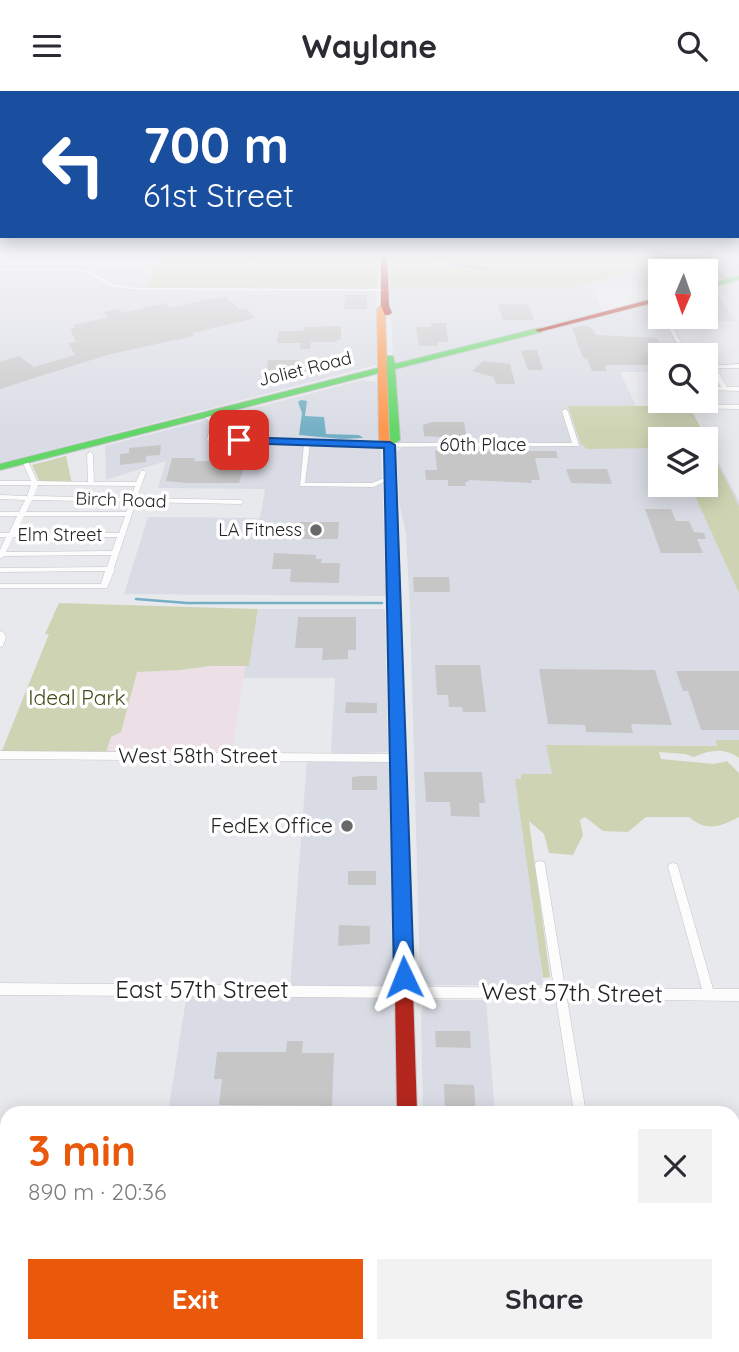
<!DOCTYPE html>
<html lang="en">
<head>
<meta charset="utf-8">
<style>
  :root { --surface:#fff; --page:#f2f2f3; --text:#2b2b33; --muted:#7c7c81; --accent:#ea580c }
  body { margin:0; font-family:Quicksand,sans-serif; background:var(--page); color:var(--text); height:100vh; display:flex; flex-direction:column; font-size:26px; white-space:nowrap }
  * { box-sizing:border-box; margin:0 }
  p { font-size:23px; color:var(--muted) }
  .icon { flex:none; width:38px; height:38px; fill:none; stroke:currentColor; stroke-width:2; stroke-linecap:round; stroke-linejoin:round }
  .map { position:relative; flex:1; overflow:hidden }
  .drawer { position:absolute; left:0px; top:1015px; width:740px; height:247px; display:flex; flex-direction:column; background:var(--surface); border-radius:21px 21px 0 0; box-shadow:0 4px 18px #0003 }
  .drawer>* { flex:none }
  .banner { position:absolute; left:0px; top:0px; width:740px; height:147px; box-shadow:0 4px 18px #0003; background:#1a4fa0; color:#fff; overflow:hidden }
  .needle { width:46px; rotate:182deg }
  .tools { position:absolute; left:648px; top:168px; display:grid; gap:14px }
  .tools a { display:grid; place-items:center; width:70px; height:70px; border-radius:0px; background:var(--surface); box-shadow:0 4px 18px #0003; font-size:35px }
  .pin { position:absolute; display:grid; place-items:center; width:60px; height:60px; color:#fff; margin:-30px; border-radius:14px; box-shadow:0 4px 10px #0006 }
  .me { position:absolute; width:77px; margin:-38px; rotate:358deg; stroke-linejoin:round; filter:drop-shadow(0 0 5px #0008) }
  .turn { display:flex; align-items:center; gap:24px; height:147px; padding:0 28px; font-size:32px }
  .turn .icon { width:91px; height:91px; stroke-width:2.5 }
  .turn b { display:block; font-size:49px; line-height:60px }
  .round { display:grid; place-items:center; flex:none; width:74px; height:74px; border-radius:0px; background:var(--page) }
  .overview { display:flex; align-items:center; justify-content:space-between; height:119px; padding:0 28px }
  h1 { font-size:42px; font-weight:800; line-height:52px; color:var(--accent) }
  .cta { display:flex; gap:14px; margin-top:auto; padding:14px 28px }
  .cta a { flex:1; height:80px; border-radius:0px; background:var(--accent); color:#fff; font-size:28px; font-weight:800; line-height:80px; text-align:center }
  .cta a+a { background:var(--page); color:var(--text) }
  header { display:flex; justify-content:space-between; align-items:center; height:91px; padding:0 28px; background:var(--surface); font-size:32px; font-weight:800 }
  .map>svg:first-child { display:block }
  .built { fill:#dadce5 }
  .education { fill:#ecdfe6 }
  .green { fill:#ced4b3 }
  .water { fill:#74b0c5 }
  .lines { fill:none; stroke-linecap:round; stroke-linejoin:round }
  .stream-far1 { stroke:#74b0c5; stroke-width:2 }
  .stream { stroke:#74b0c5; stroke-width:2.5 }
  .building { fill:#c7c6c7 }
  .street-casing { stroke:#c3c4c7; stroke-width:1 }
  .fast-casing { stroke:#c3c4c7; stroke-width:2 }
  .slow-casing { stroke:#c3c4c7; stroke-width:2 }
  .jam-casing { stroke:#c3c4c7; stroke-width:2 }
  .street { fill:#fcfcfc; fill-rule:evenodd }
  .fast { fill:#63d668; fill-rule:evenodd }
  .slow { fill:#ff974d; fill-rule:evenodd }
  .jam { fill:#b3261e; fill-rule:evenodd }
  .route { fill:#1a73e8; stroke:#114b97; stroke-width:2 }
  .poi-dot { fill:#69696c; stroke:#fff; stroke-width:2.5 }
  .labels { text-anchor:middle; stroke-width:7; stroke-linejoin:round; paint-order:stroke }
  .far-street-label { font-size:18px; fill:#242427; stroke:#fff }
  .far-poi-label { font-size:18px; fill:#242427; stroke:#fff; text-anchor:end }
  .park-label { font-size:21px; fill:#444a17; stroke:#fff }
  .street-label { font-size:21px; fill:#242427; stroke:#fff }
  .poi-label { font-size:21px; fill:#242427; stroke:#fff; text-anchor:end }
  .near-street-label { font-size:24px; fill:#242427; stroke:#fff }
</style>
</head>
<body>
<header><svg class="icon" aria-label="menu" viewBox="0 0 24 24"><path d="M4 6h16M4 12h16M4 18h16"/></svg>Waylane<svg class="icon" aria-label="search" viewBox="0 0 24 24"><circle cx="10" cy="10" r="6"/><path d="M15 15l6 6"/></svg></header>
<div class="map">
<svg width="739" height="1261" viewBox="0 0 739 1261">
  <rect width="100%" height="100%" fill="#e8e9ed"/>
  <path class="built" d="M709 163H728L739 168V186L705 195V180H660V197H593L602 221 393 273 390 196 573 197Z
    M0 174H157L147 196 373 197 377 203 376 274 0 372Z
    M711 195 737 230H671L689 264H660V281H620L636 315H568L584 356 660 357V394H705V357H711L739 410V655L547 654 552 683H521L543 894H429L420 885 410 520 406 443 399 411 397 361 402 356 391 353 389 277 660 208V226H705V196Z
    M363 289 376 291 379 294 386 505 124 503 148 426 260 427 265 398 158 397 166 370 106 389 105 355Z
    M258 518H385L388 661 331 663 335 587H243L245 575 249 574Z
    M307 668 393 669 398 896H290Z
    M187 902 401 904 402 1022H168Z
    M429 909H486L495 1022H423L421 921 424 912Z
    M275 1255H406V1261H274Z
    M430 1255H516L517 1261H432Z"/>
  <path class="education" d="M210 575H245L232 663 106 662 111 646 121 640 137 581 180 579Z"/>
  <path class="green" d="M162 163H378V194L373 197H146Z
    M389 163H709L573 197 390 196Z
    M568 315H671L691 318 711 357H705V348H660V357L587 358 581 353Z
    M705 358H710L739 415V502L690 394H705Z
    M66 365 72 393 50 394 39 389 32 374Z
    M59 512 258 518 249 575H210L180 579 137 581 121 641 111 646 106 662H1L49 543H45Z
    M716 649H739V667C725 656 709 659 694 666L685 663 659 661 661 668 714 673 727 670 739 682V726C720 736 706 741 689 726H646L628 741 603 740 585 726 580 729 583 744 573 764 549 762 544 743 529 730 550 886 543 887 515 688H521V683H552L546 654 717 655Z"/>
  <path class="water" d="M301 309 307 310 305 325 324 326 326 343 359 344 363 347 341 348 299 344 302 322 298 311Z"/>
  <g class="lines">
    <path class="stream-far1" d="M437 163 457 174 486 178"/>
    <path class="stream" d="M136 508 187 512H382"/>
  </g>
  <path class="building" d="M345 204H367V218H344Z
    M225 205 239 218 245 217 256 227 192 242 194 245 107 264 0 298V271L19 265 34 276 75 264 68 252 76 251 70 238 75 237 73 234 107 227 104 221 119 218 123 222 165 212 170 217Z
    M498 213H528L534 229H503Z
    M431 232H446L448 251H437L438 255H419L416 236H431Z
    M585 234 593 238 596 244 657 247 665 261H649L656 274H606V280H592L587 268 583 267 572 237Z
    M341 235V248L334 251H311L310 258H300L301 252H277L279 240H303L304 236Z
    M527 259H537L543 279H528L521 260Z
    M268 269H299V271L306 274V281L273 288 267 279Z
    M483 270 510 273 515 293H497L493 286 472 280Z
    M432 331H464L467 348 424 345 423 334Z
    M161 354 160 364 146 365V371L120 374V363L129 362V357Z
    M435 360H556L558 367H535L540 389H531L532 392 470 389 465 392 466 395H448V389H426L425 379H437Z
    M172 367H195L194 370H246L239 392H188L166 390Z
    M566 378H607L612 393 571 392Z
    M645 418H671L676 430H689L694 441 704 442 706 448H697L703 462H661Z
    M295 431H339L338 448H293Z
    M274 462 316 464V468H322L321 472H340L339 492 290 491 291 478H272Z
    M413 486H449L450 501H414Z
    M298 526H356V559H348V568L322 569 323 557H295Z
    M435 574H480L486 621H463L462 616H449L448 604H437Z
    M539 578 655 579 672 634 631 633 633 642 586 641 585 634 548 633Z
    M676 580H739V639H701L688 600H683Z
    M346 611 377 612V622H345Z
    M424 681H482L485 712H479L480 726 451 725 450 711H426Z
    M361 685H377V699H352V686Z
    M348 780H376V794H348Z
    M339 834 370 835V853L338 855Z
    M435 940H470L471 957 436 956Z
    M287 950H303L302 962H334L332 1015 219 1014 222 988H214L217 961H286Z
    M444 993 474 994 476 1022H445Z"/>
  <g class="lines">
    <g class="street-casing">
      <path id="street" d="M38 163H42L34 174H22L20 173 31 172Z
        M61 163H65L62 172 60 173 58 172Z
        M81 163H85L90 172H101L105 163H109L106 172H142L148 163H152L143 174H88L86 173Z
        M0 177H73L90 180 113 193 138 197 385 198 387 199 385 200 138 199 110 195 87 182 73 179H0Z
        M663 226H667L688 264H683Z
        M739 273V277H716L727 296H739V300L709 299 708 298 711 296H721L710 276 711 275Z
        M672 314H739V318L670 317V315Z
        M565 318 568 320 579 354 578 355 333 356 310 353 305 392H372L390 385 393 387 373 396 300 395 304 353 208 350 207 349 211 333 203 323 208 322 217 333 213 347 307 348 333 352H572L562 320Z
        M90 361 93 363 94 391H136L141 380H145L146 381 137 407 241 409 244 411 241 413 136 411 114 477 115 478 107 497H0V493H101L105 480 0 481V477L107 476 111 464 4 465 0 468V459L6 446H0V442H9L17 425H0V421H19L25 409 0 408V404L27 405 31 394H0V390H31L22 370 25 368 28 370 37 390 88 391 87 363ZM38 394 135 395 131 407 34 405ZM32 409 130 411 126 421H26ZM24 425H125L119 442H16ZM13 446H117L112 460 6 461Z
        M0 540 3 541 6 546 3 555 0 556Z
        M0 660 397 663 400 664 402 667 400 670 397 671 0 668Z
        M540 770 544 771 545 774 565 897 702 898 668 776 669 773 673 772 677 773 678 776 713 898H739V910L567 908 586 1022H574L556 908 0 904V892L554 897 535 774 536 771Z
        M141 1255H155L154 1261H140Z
        M610 1255H624L625 1261H611Z"/>
    </g>
    <g class="fast-casing">
      <path id="fast" d="M739 185V189L705 198V194Z
        M539 237H542V241L395 278 400 349 392 354 384 352 390 348 387 280 0 379V373L386 275 387 265H393L395 273Z"/>
    </g>
    <g class="slow-casing">
      <path id="slow" d="M382 213 389 215 385 219 389 347 395 354 409 782 407 787 401 789 395 787 393 782 385 355 379 348 377 218Z"/>
    </g>
    <g class="jam-casing">
      <path id="jam" d="M381 163H387L389 215 392 222 388 224H385L381 215Z
        M660 206V210L539 241 535 239Z
        M401 775 407 777 409 782 417 1022H397L393 782 395 777Z
        M399 1255H423V1261H399Z"/>
    </g>
    <use href="#street" class="street"/>
    <use href="#fast" class="fast"/>
    <use href="#slow" class="slow"/>
    <use href="#jam" class="jam"/>
  </g>
  <linearGradient id="sky" x2="0" y2="1"><stop stop-color="#79b2da"/><stop offset="0.48" stop-color="#f5f5f7"/><stop offset="1" stop-color="#f5f5f7" stop-opacity="0"/></linearGradient>
  <rect width="739" height="339" fill="url(#sky)"/>
  <path class="route" d="M239 346 390 351 395 354 414 886 411 892 404 895 397 892 394 886 384 357 236 352V347Z"/>
  <g class="poi-dot">
    <circle cx="316" cy="439" r="7"/>
    <circle cx="347" cy="735" r="7"/>
  </g>
  <g class="labels">
    <g class="far-street-label">
      <text transform="translate(305 278) rotate(-14)" y="6">Joliet Road</text>
      <text x="483" y="360">60th Place</text>
      <text transform="translate(121 409) rotate(2)" y="6">Birch Road</text>
      <text x="60" y="450">Elm Street</text>
    </g>
    <g class="far-poi-label">
      <text x="302" y="445">LA Fitness</text>
    </g>
    <g class="park-label">
      <text x="77" y="614">Ideal Park</text>
    </g>
    <g class="street-label">
      <text x="198" y="672">West 58th Street</text>
    </g>
    <g class="poi-label">
      <text x="333" y="742">FedEx Office</text>
    </g>
    <g class="near-street-label">
      <text x="202" y="907">East 57th Street</text>
      <text transform="translate(572 902) rotate(1)" y="8">West 57th Street</text>
    </g>
  </g>
</svg>
<div class="tools">
<a><svg class="needle" viewBox="-14 -14 28 28"><path d="M0-13l5 13h-10z" fill="#e53935"/><path d="M0 13l5-13h-10z" fill="#7c7c81"/></svg></a>
<a><svg class="icon" aria-label="search" viewBox="0 0 24 24"><circle cx="10" cy="10" r="6"/><path d="M15 15l6 6"/></svg></a>
<a><svg class="icon" aria-label="layers" viewBox="0 0 24 24"><path d="M12 4l9 5-9 5-9-5zM3 14l9 5 9-5"/></svg></a>
</div>
<div class="pin" style="left:239px;top:349px;background:#d93025"><svg class="icon" aria-label="arrive" viewBox="0 0 24 24"><path d="M6 21V4h12l-3 4 3 4H6"/></svg></div>
<svg class="me" style="left:404px;top:886px" viewBox="-20 -20 40 40"><path d="M0-17L14 15 0 8-14 15z" fill="#1a73e8" stroke="#fff" stroke-width="4"/></svg>
<div class="banner">
<div class="turn"><svg class="icon" aria-label="left" viewBox="0 0 24 24"><path d="M17 20v-9H6M10 6l-5 5 5 5"/></svg><div><b>700 m</b>61st Street</div></div>
</div>
<section class="drawer">
<div class="overview"><div><h1>3 min</h1><p>890 m · 20:36</p></div><a class="round"><svg class="icon" aria-label="close" viewBox="0 0 24 24"><path d="M6 6l12 12M18 6L6 18"/></svg></a></div>
<div class="cta"><a>Exit</a><a>Share</a></div>
</section>
</div>
</body>
</html>
